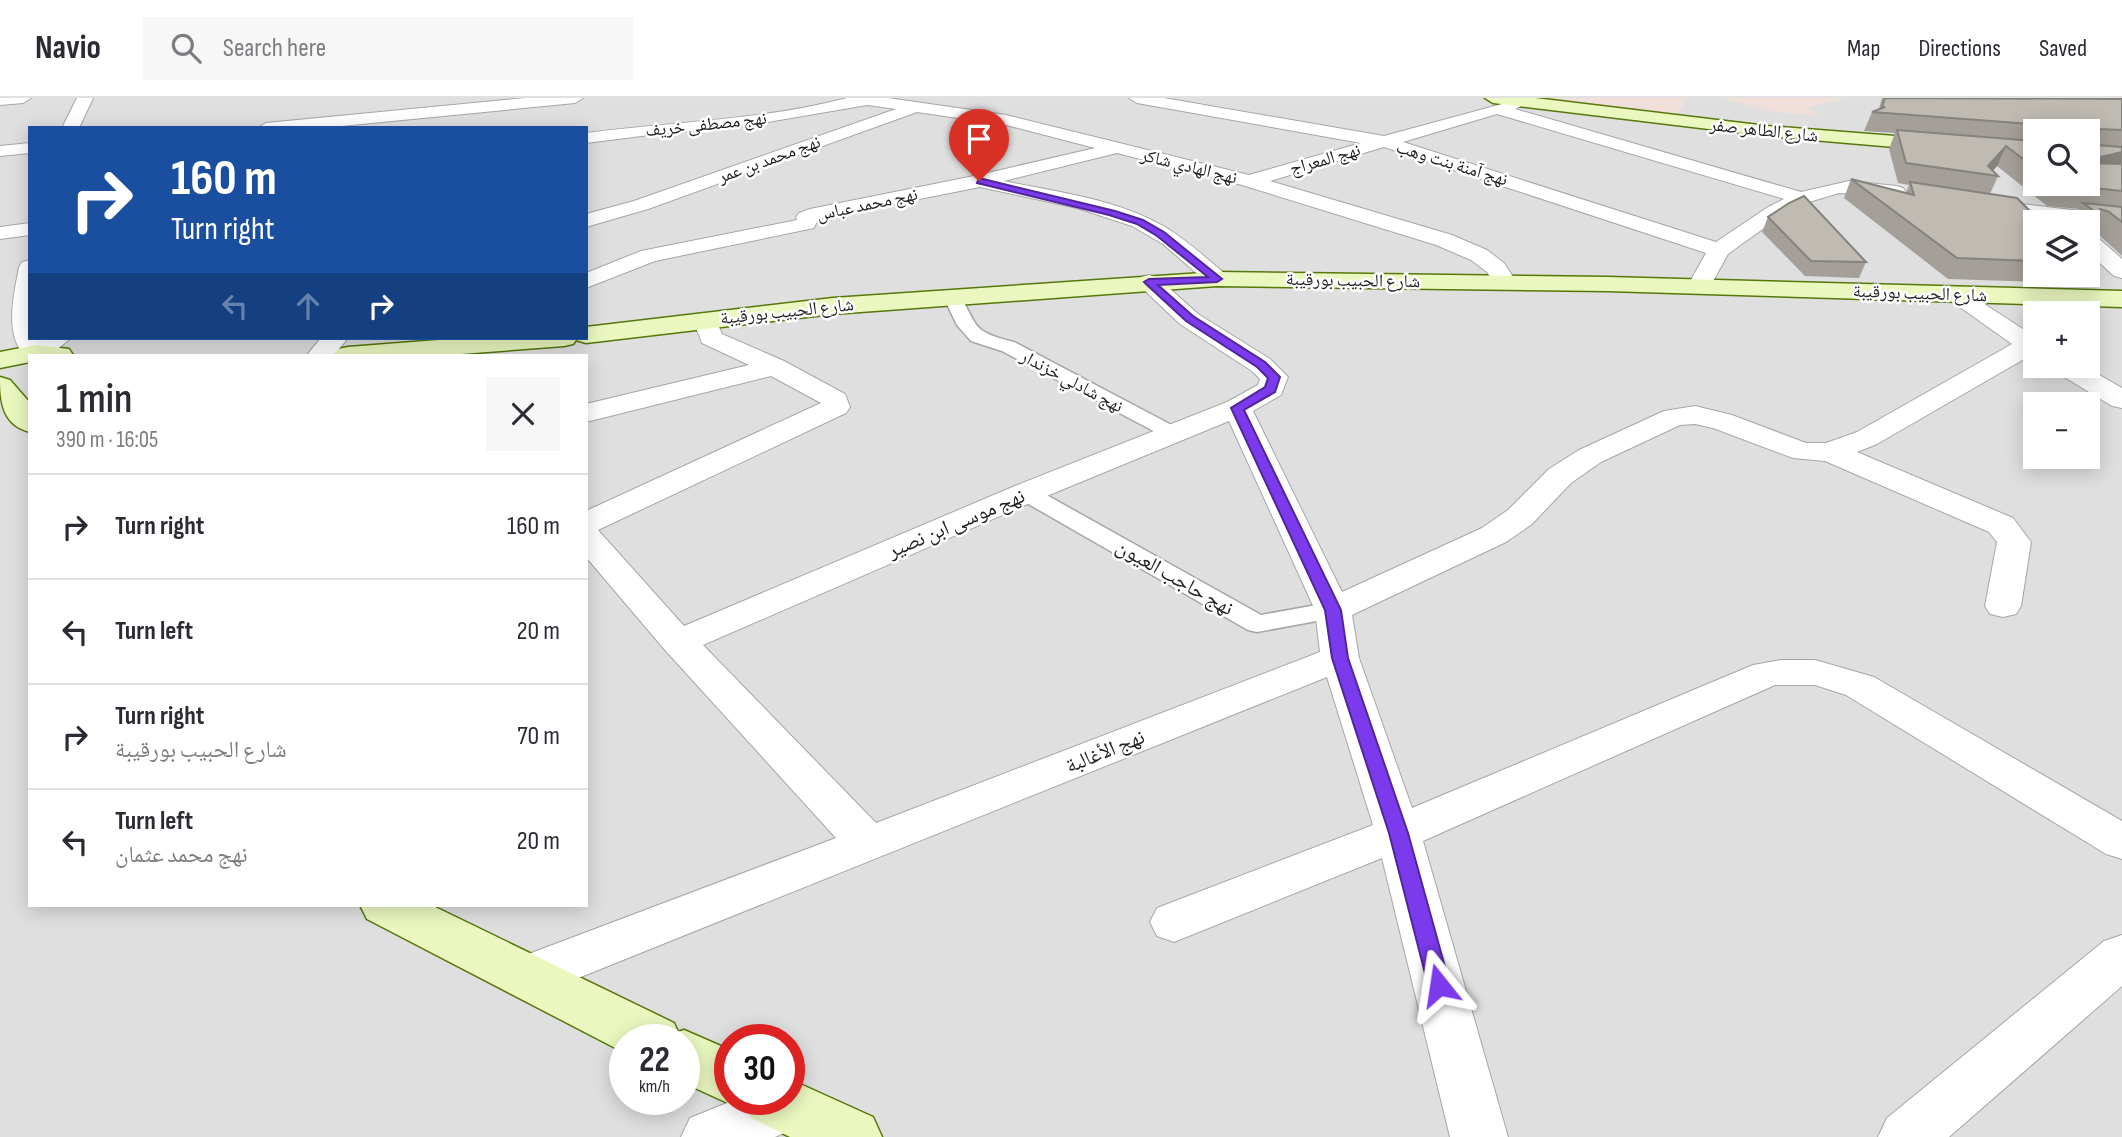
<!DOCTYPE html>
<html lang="en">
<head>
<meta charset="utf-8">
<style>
  :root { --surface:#fff; --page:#f7f7f7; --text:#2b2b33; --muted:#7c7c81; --line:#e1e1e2 }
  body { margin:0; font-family:"Sofia Sans Condensed","Noto Naskh Arabic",sans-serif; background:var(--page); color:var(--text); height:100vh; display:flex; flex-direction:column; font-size:26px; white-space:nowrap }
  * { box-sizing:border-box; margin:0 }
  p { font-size:23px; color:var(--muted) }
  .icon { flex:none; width:38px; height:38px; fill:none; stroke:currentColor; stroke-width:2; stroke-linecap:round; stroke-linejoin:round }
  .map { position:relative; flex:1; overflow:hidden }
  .sheet { position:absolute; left:28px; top:256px; width:560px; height:553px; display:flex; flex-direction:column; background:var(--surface); border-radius:0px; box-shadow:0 4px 18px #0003 }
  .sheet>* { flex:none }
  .hud { position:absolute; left:28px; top:28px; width:560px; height:214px; border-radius:0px; box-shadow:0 4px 18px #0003; background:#1a4fa0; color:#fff; overflow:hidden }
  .buttons { position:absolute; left:2023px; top:21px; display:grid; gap:14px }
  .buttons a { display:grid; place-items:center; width:77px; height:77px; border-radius:0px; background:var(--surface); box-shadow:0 4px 18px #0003; font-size:35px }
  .speed { position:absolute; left:609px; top:926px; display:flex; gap:14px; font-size:35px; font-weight:700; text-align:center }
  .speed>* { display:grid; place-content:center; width:91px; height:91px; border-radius:50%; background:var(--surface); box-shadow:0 4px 18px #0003; line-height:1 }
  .speed small { font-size:18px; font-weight:400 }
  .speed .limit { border:10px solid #d22; background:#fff; color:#111 }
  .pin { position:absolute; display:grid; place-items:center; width:60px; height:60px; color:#fff; margin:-72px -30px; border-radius:50% 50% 50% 0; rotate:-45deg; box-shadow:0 0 7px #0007 }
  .pin .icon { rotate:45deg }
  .me { position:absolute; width:77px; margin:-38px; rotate:345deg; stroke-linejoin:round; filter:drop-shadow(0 0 5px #0008) }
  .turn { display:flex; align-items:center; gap:24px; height:147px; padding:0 28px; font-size:32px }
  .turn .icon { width:91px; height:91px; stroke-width:2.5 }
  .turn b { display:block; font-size:49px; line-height:60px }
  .lanes { display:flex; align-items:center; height:66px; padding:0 28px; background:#0003; justify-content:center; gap:35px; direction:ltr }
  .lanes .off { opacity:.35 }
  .round { display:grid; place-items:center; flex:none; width:74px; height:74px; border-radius:0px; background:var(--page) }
  .overview { display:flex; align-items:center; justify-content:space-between; height:119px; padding:0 28px }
  h1 { font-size:42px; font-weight:600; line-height:52px }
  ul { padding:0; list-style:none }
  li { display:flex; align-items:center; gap:21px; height:105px; padding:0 28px; border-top:2px solid var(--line) }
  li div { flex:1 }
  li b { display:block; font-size:26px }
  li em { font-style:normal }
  header { display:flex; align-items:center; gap:42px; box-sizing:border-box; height:98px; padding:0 35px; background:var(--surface); border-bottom:2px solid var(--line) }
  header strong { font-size:33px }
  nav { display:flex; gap:38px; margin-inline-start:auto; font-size:24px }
  .search { width:490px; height:63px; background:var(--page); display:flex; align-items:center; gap:18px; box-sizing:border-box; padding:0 24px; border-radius:0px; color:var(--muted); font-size:26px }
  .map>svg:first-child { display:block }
  .residential { fill:#dfdfdf; fill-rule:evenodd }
  .commercial { fill:#f1dfd9 }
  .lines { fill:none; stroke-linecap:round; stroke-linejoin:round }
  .pedestrian-casing { stroke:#a6a6a6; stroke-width:3 }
  .minor-casing { stroke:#a6a6a6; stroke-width:2 }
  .secondary-casing { stroke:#557809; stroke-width:3 }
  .pedestrian { fill:#fff; fill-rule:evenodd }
  .minor { fill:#fff; fill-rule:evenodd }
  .secondary { fill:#eaf8c0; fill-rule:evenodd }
  .wall { fill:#a4a099; fill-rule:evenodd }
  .shaded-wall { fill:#86827d }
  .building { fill:#bfbab2; stroke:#86827d; stroke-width:2 }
  .route { fill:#7c3aed; stroke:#51269a; stroke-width:2 }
  .labels { text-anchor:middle; stroke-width:5; stroke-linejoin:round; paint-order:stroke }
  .far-street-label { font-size:18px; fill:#222; stroke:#fff }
  .street-label { font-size:21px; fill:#222; stroke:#fff }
</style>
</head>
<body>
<header>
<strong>Navio</strong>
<div class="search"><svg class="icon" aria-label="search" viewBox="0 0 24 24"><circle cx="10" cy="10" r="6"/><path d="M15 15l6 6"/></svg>Search here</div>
<nav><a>Map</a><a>Directions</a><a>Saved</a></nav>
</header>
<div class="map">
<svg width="2122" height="1039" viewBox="0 0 2122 1039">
  <rect width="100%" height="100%" fill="#f1f0e9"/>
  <path class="residential" d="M0 0H2122V1039H0ZM30 30H586V240H30ZM2035 33H2088V86H2035ZM2035 124H2088V177H2035ZM2035 215H2088V268H2035ZM30 257H586V807H30ZM2035 306H2088V359H2035ZM625 942H684V1001H625ZM730 942H789V1001H730Z"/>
  <path class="commercial" d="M1545 0H1688L1677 16Z
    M1719 0H1847L1806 10 1822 18 1776 14Z"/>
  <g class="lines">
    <g class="pedestrian-casing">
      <path id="pedestrian" d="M952 193 958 194C979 229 970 233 1014 244L1179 331 1182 335 1179 339H1165L1002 253 971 243 957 227 943 198Z
        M1026 388 1034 390 1261 517 1333 504 1342 506 1346 512 1342 518 1333 520 1257 534 1248 532 1018 400 1015 395 1018 390Z"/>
    </g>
    <g class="minor-casing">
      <path id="minor" d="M0 0H31L23 5 0 7Z
        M77 0H93L79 30H62Z
        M525 0H583L575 5 321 30H258L266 25Z
        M847 0H888L1006 17 1249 77 1361 45 1137 5 1129 0H1164L1384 38 1524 0 1529 4 1515 11 1801 94 1849 83 1896 88 1903 90 1906 94 1903 98 1839 95 1809 104 1782 117 1728 156 1707 194H1691L1687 189 1706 155 1384 49 1270 83 1452 137 1487 152 1504 165 1517 185 1513 190H1497L1487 174 1471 162 1436 147 1242 87 1117 55 1004 83C1057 94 1118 101 1165 129 1187 142 1206 160 1225 176L1229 181 1225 186H1209L1163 146 1132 128 1077 110 980 89 818 121 814 130 655 163 586 190V175L641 153 797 122 796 119 799 115 810 111 979 77 1095 50 1006 27 917 14 648 111 586 129V116L634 103 896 11 867 7 727 31 665 35 586 45V35C672 24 764 22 847 0ZM1497 16 1784 101 1768 109 1716 144 1403 44Z
        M30 45V55L0 58V48Z
        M1981 101 2122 118V130L1974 111 1971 107 1974 103Z
        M30 125V137L0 141V129Z
        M2088 136 2096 138 2122 161V180L2114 178 2088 154Z
        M30 162V240H71L50 257H30V261C2 243 14 196 19 169L22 164Z
        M1149 177 1157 179 1198 216 1270 261 1288 279 1281 297 1253 313 1342 494 1482 430 1508 412 1549 371 1579 352 1664 313 1695 308 1732 317 1806 345H1826L1857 334 2012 246 1940 195 1944 190H1960L2035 239V258L2031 257 1877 346 1857 354 2013 420 2031 444 2021 508 2016 516 2003 519 1990 516 1985 508 1997 444 1989 434 1825 363 1793 360 1713 330 1695 326 1680 327 1601 364 1571 385 1532 426 1506 444 1352 517 1359 560 1412 710 1753 567 1781 562H1815L1874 579 2122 723V761L2106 756 1846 597 1815 587H1775L1423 743 1508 1039H1450L1382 760 1174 844 1157 838 1150 824 1157 810 1373 727 1327 579 546 893 528 899 510 893 502 878 510 863 836 740 665 552 586 459V413L821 305 771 278 586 324V306L749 267 702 245 693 222 696 217 705 215 714 217 722 236 784 263 845 296 850 309 846 315 598 432 684 528 1015 388 1227 304 1258 287 1260 281 1252 273 1180 226 1141 189 1137 184 1141 179ZM1229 323 1315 512 1320 554 876 725 703 547 1037 402Z
        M321 240H348L334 257H307Z
        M2052 268H2084L2122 290V310L2112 308 2056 274Z
        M2122 837V888L1949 1039H1878L1887 1020 2104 843Z
        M789 984 805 990 813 1008 805 1026 775 1039H681L690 1020 737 1001H789Z"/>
    </g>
    <g class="secondary-casing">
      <path id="secondary" d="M1485 0H1535L1767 28 2035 49V61L1767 38 1493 5Z
        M1217 174 1608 179 2122 193V209L1608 193 1217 188 833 216 586 245 576 242 573 246 564 248 448 257H334L338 251 348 249 464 240H586V229L833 200Z
        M36 247 69 251 73 257H30V264L0 270V254Z
        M0 279 10 282 30 305V334C2 327 0 303 0 279Z
        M360 807H431L674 925 678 934 684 932 730 952V1001H789V981L873 1019 882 1039H790L751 1020 743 1001 730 1006 684 985V942H625V955L367 821Z"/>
    </g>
    <use href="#pedestrian" class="pedestrian"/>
    <use href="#minor" class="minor"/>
    <use href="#secondary" class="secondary"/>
  </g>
  <path class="wall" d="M1882 0 2122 1V158L2098 136 2089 133 2088 135V124H2073L2079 111 2047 108 1997 68 1993 73 1998 78 1990 96 2035 124V177H2075L2071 185 1948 181 1844 100 1851 81 1906 95 1909 87 1898 85 1889 51 1895 35 1864 33 1872 14 1879 11ZM2035 33H2088V86H2035Z
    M1768 119 1866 164 1859 180 1805 178 1762 134Z"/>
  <path class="shaded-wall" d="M2006 48 1997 68 1989 76 1988 68Z
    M2122 54V72L2088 80V62Z
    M2100 111 2088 135 2097 115Z"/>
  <path class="building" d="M1885 0 2122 1V32L2098 31 2095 33 2096 47 2122 49V54L2088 62V33H2047V29L2044 27 1872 14 1885 9H1882Z
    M1897 32 2035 43V70L2006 48 1988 68 1998 78 1906 65Z
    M2088 65 2122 66V93L2057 86H2088Z
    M1851 81 1914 97 1910 84 2017 100 2041 124H2035V163L1957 160Z
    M1804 98 1866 164 1811 163 1768 119 1789 105Z
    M2083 105 2122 109V124L2109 114 2100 111 2097 115Z"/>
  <path class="route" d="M979 80 1115 113 1143 122 1164 134 1222 181 1217 184 1158 187 1193 218 1265 264 1280 279 1275 294 1244 312 1341 512 1348 560 1408 735 1450 887 1447 894 1439 897 1431 894 1428 887 1389 735 1332 560 1325 512 1231 310 1265 289 1268 280 1257 269 1186 223 1146 186 1144 184 1149 181 1208 179 1157 138 1137 126 1109 117 977 85Z"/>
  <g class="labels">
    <g class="far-street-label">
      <text transform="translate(706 26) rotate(-6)" y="6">نهج مصطفى خريف</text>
      <text transform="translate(1764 32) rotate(6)" y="6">شارع الطاهر صفر</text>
      <text transform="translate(769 61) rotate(-20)" y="6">نهج محمد بن عمر</text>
      <text transform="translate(1325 61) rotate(-16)" y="6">نهج المعراج</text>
      <text transform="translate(1452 65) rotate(17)" y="6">نهج آمنة بنت وهب</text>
      <text transform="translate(1189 68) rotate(14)" y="6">نهج الهادي شاكر</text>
      <text transform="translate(867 106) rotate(-12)" y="6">نهج محمد عباس</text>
      <text transform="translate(1353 182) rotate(1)" y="6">شارع الحبيب بورقيبة</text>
      <text transform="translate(1920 195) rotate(2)" y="6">شارع الحبيب بورقيبة</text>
      <text transform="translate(787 213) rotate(-6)" y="6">شارع الحبيب بورقيبة</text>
      <text transform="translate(1072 283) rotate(28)" y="6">نهج شادلي خزندار</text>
    </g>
    <g class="street-label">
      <text transform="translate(956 425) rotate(-23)" y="7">نهج موسى ابن نصير</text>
      <text transform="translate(1175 479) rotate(30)" y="7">نهج حاجب العيون</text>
      <text transform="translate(1105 653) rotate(-22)" y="7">نهج الأغالبة</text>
    </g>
  </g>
</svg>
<div class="buttons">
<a><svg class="icon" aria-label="search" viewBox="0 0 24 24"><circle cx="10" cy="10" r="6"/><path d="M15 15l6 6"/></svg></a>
<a><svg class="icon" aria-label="layers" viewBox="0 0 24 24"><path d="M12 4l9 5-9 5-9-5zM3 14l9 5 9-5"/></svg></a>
<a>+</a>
<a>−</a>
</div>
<div class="speed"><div>22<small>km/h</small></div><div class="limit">30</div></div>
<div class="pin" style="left:979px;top:83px;background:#d93025"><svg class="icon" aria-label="arrive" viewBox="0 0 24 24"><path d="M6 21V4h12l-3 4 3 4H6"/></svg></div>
<svg class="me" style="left:1439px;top:887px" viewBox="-20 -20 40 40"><path d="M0-17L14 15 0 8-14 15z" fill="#7c3aed" stroke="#fff" stroke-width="4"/></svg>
<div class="hud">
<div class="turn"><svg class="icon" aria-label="right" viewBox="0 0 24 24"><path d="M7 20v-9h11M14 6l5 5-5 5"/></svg><div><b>160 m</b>Turn right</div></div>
<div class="lanes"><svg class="icon off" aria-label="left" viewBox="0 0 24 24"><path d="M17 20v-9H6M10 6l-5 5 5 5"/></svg><svg class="icon off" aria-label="ahead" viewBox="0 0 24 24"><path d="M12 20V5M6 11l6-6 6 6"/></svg><svg class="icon" aria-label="right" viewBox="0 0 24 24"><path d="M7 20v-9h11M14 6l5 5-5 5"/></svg></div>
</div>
<section class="sheet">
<div class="overview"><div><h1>1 min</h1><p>390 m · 16:05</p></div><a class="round"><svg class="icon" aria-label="close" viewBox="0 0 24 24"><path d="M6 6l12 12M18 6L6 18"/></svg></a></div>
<ul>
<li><svg class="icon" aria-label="right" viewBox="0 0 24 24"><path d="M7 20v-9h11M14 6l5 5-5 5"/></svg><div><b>Turn right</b></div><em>160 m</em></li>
<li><svg class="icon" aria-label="left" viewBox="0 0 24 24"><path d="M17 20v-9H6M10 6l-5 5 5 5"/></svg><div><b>Turn left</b></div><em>20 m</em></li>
<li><svg class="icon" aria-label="right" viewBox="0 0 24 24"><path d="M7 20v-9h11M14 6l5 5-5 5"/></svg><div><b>Turn right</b><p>شارع الحبيب بورقيبة</p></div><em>70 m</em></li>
<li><svg class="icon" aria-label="left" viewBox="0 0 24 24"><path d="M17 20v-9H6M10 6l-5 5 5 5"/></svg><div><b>Turn left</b><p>نهج محمد عثمان</p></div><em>20 m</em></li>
</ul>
</section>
</div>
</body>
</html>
